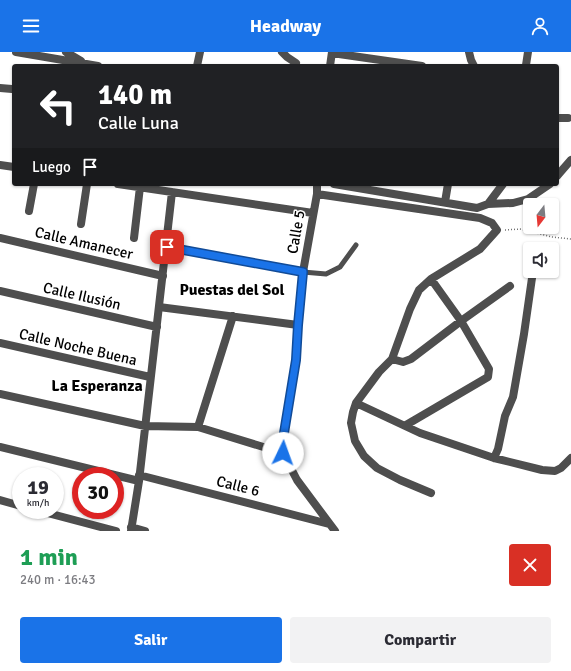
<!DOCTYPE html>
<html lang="es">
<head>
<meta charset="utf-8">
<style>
  :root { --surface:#fff; --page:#f2f2f3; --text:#2b2b33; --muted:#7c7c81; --accent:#1a73e8 }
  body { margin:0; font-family:Signika,sans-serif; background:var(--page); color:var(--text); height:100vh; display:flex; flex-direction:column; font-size:15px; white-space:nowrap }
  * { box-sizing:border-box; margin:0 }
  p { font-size:13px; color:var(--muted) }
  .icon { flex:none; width:22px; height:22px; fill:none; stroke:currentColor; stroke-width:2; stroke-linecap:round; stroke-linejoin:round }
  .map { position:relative; height:479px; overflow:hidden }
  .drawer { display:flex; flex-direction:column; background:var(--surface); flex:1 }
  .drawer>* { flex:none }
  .guide { position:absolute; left:12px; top:12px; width:547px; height:122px; border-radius:4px; box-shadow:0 1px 3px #0004; background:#202124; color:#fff; overflow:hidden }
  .needle { width:26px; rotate:196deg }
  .controls { position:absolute; left:523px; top:146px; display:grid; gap:8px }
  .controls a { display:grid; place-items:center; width:36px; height:36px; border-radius:4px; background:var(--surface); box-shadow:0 1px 3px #0004; font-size:20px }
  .speed { position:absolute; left:12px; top:415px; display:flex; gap:8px; font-size:20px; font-weight:700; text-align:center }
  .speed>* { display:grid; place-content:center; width:52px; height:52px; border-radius:50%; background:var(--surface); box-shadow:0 1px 3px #0004; line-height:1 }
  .speed small { font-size:10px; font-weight:400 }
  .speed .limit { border:6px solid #d22; background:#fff; color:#111 }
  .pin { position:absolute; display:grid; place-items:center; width:34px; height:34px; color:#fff; margin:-17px; border-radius:8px; box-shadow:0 2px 6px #0006 }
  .me { position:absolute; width:44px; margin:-22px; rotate:3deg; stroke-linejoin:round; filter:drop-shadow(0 0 3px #0008) }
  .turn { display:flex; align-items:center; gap:14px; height:84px; padding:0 20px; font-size:18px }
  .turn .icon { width:52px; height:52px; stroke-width:2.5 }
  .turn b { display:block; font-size:28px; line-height:34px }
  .then { display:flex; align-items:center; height:38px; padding:0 20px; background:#0003; gap:8px; font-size:15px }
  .round { display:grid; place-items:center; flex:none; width:42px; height:42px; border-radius:4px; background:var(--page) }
  .head { display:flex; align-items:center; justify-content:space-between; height:68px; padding:0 20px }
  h1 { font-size:24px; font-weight:700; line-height:30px; color:#1e9e55 }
  .button { display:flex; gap:8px; margin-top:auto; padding:8px 20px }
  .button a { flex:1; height:46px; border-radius:4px; background:var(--accent); color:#fff; font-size:16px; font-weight:700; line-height:46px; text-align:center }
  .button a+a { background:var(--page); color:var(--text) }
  header { display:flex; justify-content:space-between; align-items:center; height:52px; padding:0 20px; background:var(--accent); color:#fff; font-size:18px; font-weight:700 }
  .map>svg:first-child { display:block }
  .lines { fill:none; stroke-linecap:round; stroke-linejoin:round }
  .path { stroke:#707070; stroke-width:1.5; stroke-dasharray:1 2; stroke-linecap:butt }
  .lane { stroke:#4e4e4e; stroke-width:5 }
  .street { stroke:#4e4e4e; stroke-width:8 }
  .route-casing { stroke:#114b97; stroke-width:10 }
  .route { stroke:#1a73e8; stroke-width:7 }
  .labels { text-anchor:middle; stroke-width:3; stroke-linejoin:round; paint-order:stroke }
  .street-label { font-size:15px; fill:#000; stroke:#fff }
  .neighbourhood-label { font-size:16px; font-weight:bold; fill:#000; stroke:#fff }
</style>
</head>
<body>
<header><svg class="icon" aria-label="menu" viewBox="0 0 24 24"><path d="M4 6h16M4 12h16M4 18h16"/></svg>Headway<svg class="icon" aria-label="person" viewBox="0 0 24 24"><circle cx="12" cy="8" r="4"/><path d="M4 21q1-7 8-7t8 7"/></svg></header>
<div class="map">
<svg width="571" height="479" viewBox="0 0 571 479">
  <rect width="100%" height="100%" fill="#fff"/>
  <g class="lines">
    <path class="path" d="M505 178 520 177 552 185 571 187"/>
    <path class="lane" d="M303 220 326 222 340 215 356 193"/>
    <path class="street" d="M16 0 98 14
      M66 0 81 9
      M282 0 287 5 296 11
      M469 0 471 8 474 14
      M332 1 422 14
      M526 13 528 0
      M197 14 200 0
      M330 14 332 0
      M0 36 12 37
      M557 66H568
      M0 113 14 115
      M557 124 571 108
      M118 132 313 161
      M317 132V142L303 220 298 273 296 308 284 381 283 401 297 428 335 479
      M334 132 477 156 488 152 503 132
      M317 142 480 166 492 171 497 178 480 197 431 227 419 238 410 257 392 307 379 320 356 351 353 360 351 371 355 389 364 404 377 416 400 428 431 441
      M445 150 448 132
      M488 152 513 151 528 147 550 132
      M29 159 34 132
      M81 172 87 132
      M0 186 163 224
      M134 186 140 135
      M167 195 303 220
      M0 239 157 275
      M159 255 298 273
      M0 291 150 325
      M392 307 403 310 411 307 461 269 510 234
      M0 342 145 374 198 375 283 401
      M356 351 420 381 494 406 542 418 555 419 561 416 571 406
      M406 373 488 325 489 317 461 269 431 227
      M198 375 233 264
      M0 395 139 429
      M494 406 498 397 505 364 513 345 524 282 533 219
      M139 423 329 472
      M0 448 21 454
      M36 458 116 479
      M131 475 145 479
      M131 479 139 429 172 140"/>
  </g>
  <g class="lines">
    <g class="route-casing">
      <path id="route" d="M167 195 303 220 298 273 296 308 284 381 283 401"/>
    </g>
    <use href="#route" class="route"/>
  </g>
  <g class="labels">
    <g class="street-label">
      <text transform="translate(296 180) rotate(-80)" y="5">Calle 5</text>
      <text transform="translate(84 191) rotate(13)" y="5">Calle Amanecer</text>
      <text transform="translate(82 244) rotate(13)" y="5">Calle Ilusión</text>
      <text transform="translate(78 295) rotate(13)" y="5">Calle Noche Buena</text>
      <text transform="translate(238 434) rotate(14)" y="5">Calle 6</text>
    </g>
    <g class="neighbourhood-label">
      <text x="232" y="243">Puestas del Sol</text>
      <text x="97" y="339">La Esperanza</text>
    </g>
  </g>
</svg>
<div class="controls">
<a><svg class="needle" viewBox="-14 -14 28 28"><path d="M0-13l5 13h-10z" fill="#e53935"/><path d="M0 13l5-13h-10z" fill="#7c7c81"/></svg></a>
<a><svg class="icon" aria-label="sound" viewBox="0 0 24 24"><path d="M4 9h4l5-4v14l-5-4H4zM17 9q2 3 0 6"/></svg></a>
</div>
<div class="speed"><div>19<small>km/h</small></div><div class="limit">30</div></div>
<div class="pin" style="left:167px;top:195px;background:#d93025"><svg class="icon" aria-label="arrive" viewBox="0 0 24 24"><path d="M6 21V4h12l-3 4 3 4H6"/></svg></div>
<svg class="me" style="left:283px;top:401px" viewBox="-20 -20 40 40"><circle r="19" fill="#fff"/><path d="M0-13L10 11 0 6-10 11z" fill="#1a73e8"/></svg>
<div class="guide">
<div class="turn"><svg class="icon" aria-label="left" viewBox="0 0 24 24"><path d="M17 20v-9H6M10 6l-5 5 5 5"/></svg><div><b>140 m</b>Calle Luna</div></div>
<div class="then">Luego<svg class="icon" aria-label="arrive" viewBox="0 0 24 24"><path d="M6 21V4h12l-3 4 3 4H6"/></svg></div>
</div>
</div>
<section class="drawer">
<div class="head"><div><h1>1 min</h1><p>240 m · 16:43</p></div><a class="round" style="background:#d93025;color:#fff"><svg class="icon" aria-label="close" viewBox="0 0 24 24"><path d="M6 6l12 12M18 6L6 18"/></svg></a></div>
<div class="button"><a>Salir</a><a>Compartir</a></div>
</section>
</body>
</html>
